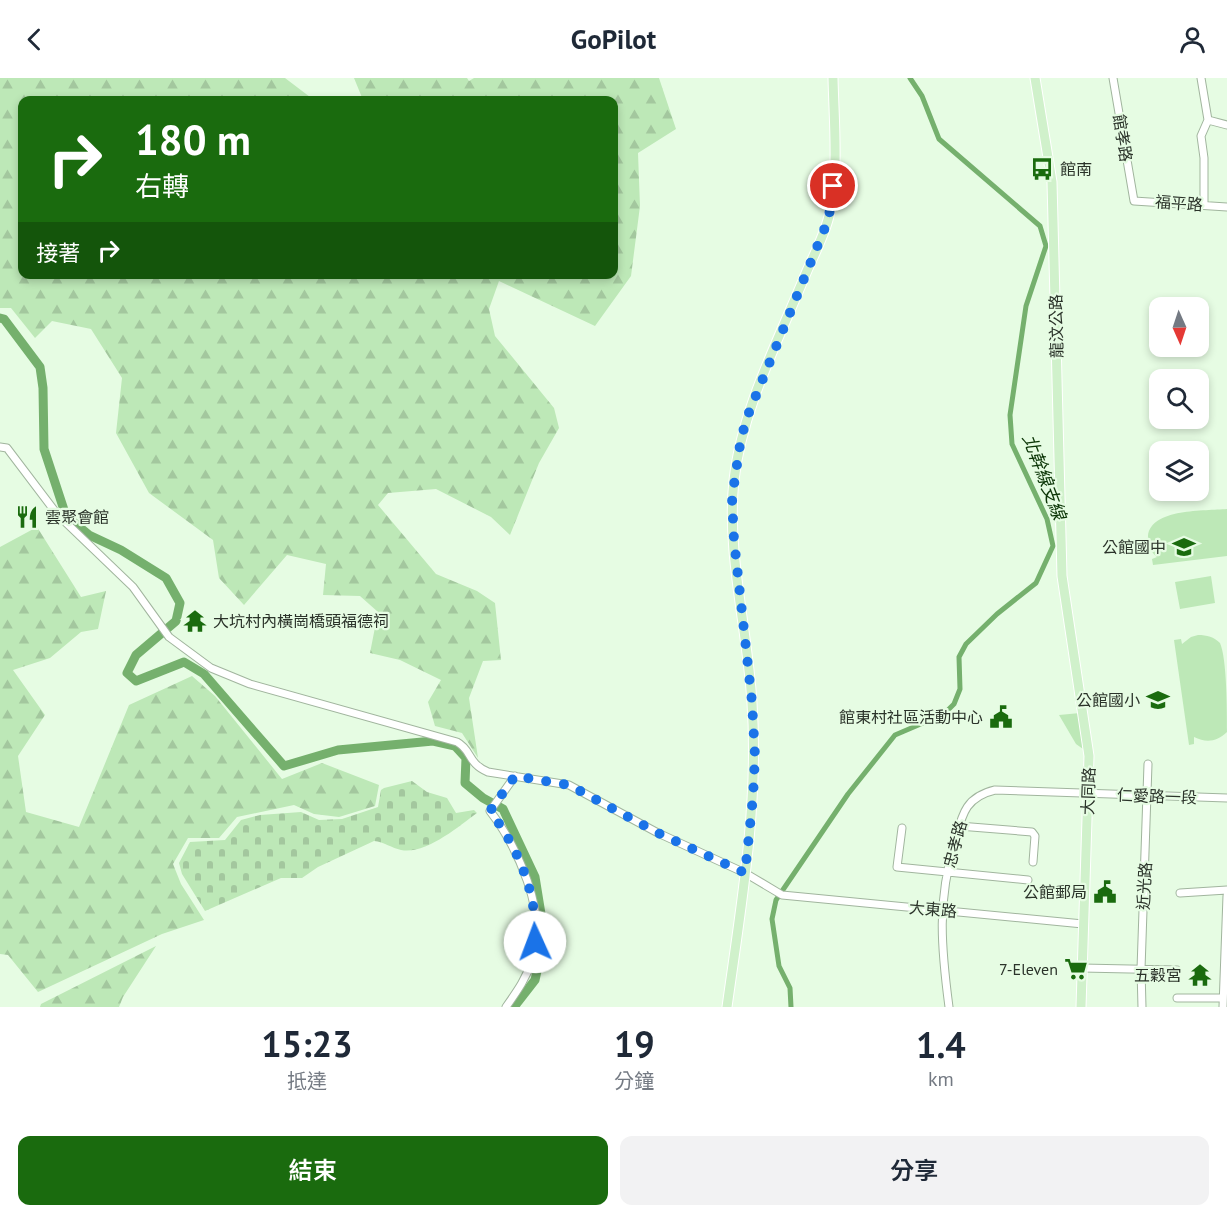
<!DOCTYPE html>
<html lang="zh-TW">
<head>
<meta charset="utf-8">
<style>
  :root { --surface:#fff; --page:#f2f2f3; --text:#1f2937; --muted:#747a83; --accent:#1a6b0e }
  body { margin:0; font-family:"PT Sans","Noto Sans TC",sans-serif; background:var(--page); color:var(--text); height:100vh; display:flex; flex-direction:column; font-size:22px; white-space:nowrap }
  * { box-sizing:border-box; margin:0 }
  p { font-size:20px; color:var(--muted) }
  .icon { flex:none; width:33px; height:33px; fill:none; stroke:currentColor; stroke-width:2; stroke-linecap:round; stroke-linejoin:round }
  .map { position:relative; height:929px; overflow:hidden }
  .panel { display:flex; flex-direction:column; background:var(--surface); flex:1 }
  .panel>* { flex:none }
  .guide { position:absolute; left:18px; top:18px; width:600px; height:183px; border-radius:12px; box-shadow:0 3px 9px #0003; background:#1a6b0e; color:#fff; overflow:hidden }
  .needle { width:39px; rotate:177deg }
  .fabs { position:absolute; left:1149px; top:219px; display:grid; gap:12px }
  .fabs a { display:grid; place-items:center; width:60px; height:60px; border-radius:12px; background:var(--surface); box-shadow:0 3px 9px #0003; font-size:30px }
  .pin { position:absolute; display:grid; place-items:center; width:51px; height:51px; color:#fff; margin:-26px; border:3px solid #fff; border-radius:50%; box-shadow:0 2px 6px #0007 }
  .me { position:absolute; width:66px; margin:-33px; rotate:358deg; stroke-linejoin:round; filter:drop-shadow(0 0 4px #0008) }
  .turn { display:flex; align-items:center; gap:21px; height:126px; padding:0 18px; font-size:27px }
  .turn .icon { width:78px; height:78px; stroke-width:2.5 }
  .turn b { display:block; font-size:42px; line-height:51px }
  .then { display:flex; align-items:center; height:57px; padding:0 18px; background:#0003; gap:12px; font-size:22px }
  .eta { display:flex; justify-content:space-evenly; align-items:center; height:102px; text-align:center }
  .eta b { font-size:36px; font-weight:600; line-height:42px }
  .primary-button { display:flex; gap:12px; margin-top:auto; padding:12px 18px }
  .primary-button a { flex:1; height:69px; border-radius:12px; background:var(--accent); color:#fff; font-size:24px; font-weight:600; line-height:69px; text-align:center }
  .primary-button a+a { background:var(--page); color:var(--text) }
  header { display:flex; justify-content:space-between; align-items:center; height:78px; padding:0 18px; background:var(--surface); font-size:27px; font-weight:600 }
  .map>svg:first-child { display:block }
  .green { fill:#bde8b7 }
  .forest { fill:url(#forest-firs) }
  .cemetery { fill:url(#cemetery-stones) }
  .lines { fill:none; stroke-linecap:round; stroke-linejoin:round }
  .canal { stroke:#75b06d; stroke-width:5 }
  .river { stroke:#75b06d; stroke-width:9 }
  .minor-casing { stroke:#a1b59e; stroke-width:9 }
  .major-casing { stroke:#fff; stroke-width:11 }
  .minor { stroke:#fff; stroke-width:7 }
  .major { stroke:#d0f1cb; stroke-width:9 }
  .route { stroke:#1a73e8; stroke-width:10; stroke-dasharray:0 18 }
  .labels { text-anchor:middle; stroke-width:4.5; stroke-linejoin:round; paint-order:stroke }
  .street-label { font-size:16px; fill:#2b332a; stroke:#e6fce3 }
  .poi-label { font-size:16px; fill:#2b332a; stroke:#e6fce3; text-anchor:end }
  .water-label { font-size:18px; font-style:italic; fill:#0c3607; stroke:#e6fce3 }
</style>
</head>
<body>
<header><svg class="icon" aria-label="back" viewBox="0 0 24 24"><path d="M15 5l-7 7 7 7"/></svg>GoPilot<svg class="icon" aria-label="person" viewBox="0 0 24 24"><circle cx="12" cy="8" r="4"/><path d="M4 21q1-7 8-7t8 7"/></svg></header>
<div class="map">
<svg width="1227" height="929" viewBox="0 0 1227 929">
  <defs>
    <pattern id="forest-firs" width="22" height="20" patternUnits="userSpaceOnUse" patternTransform="scale(1.5)"><rect width="22" height="20" fill="#bde8b7"/><path d="M5 1l3.5 6h-7zM16 11l3.5 6h-7z" fill="#a3c79e"/></pattern>
    <pattern id="cemetery-stones" width="16" height="16" patternUnits="userSpaceOnUse" patternTransform="scale(1.5)"><rect width="16" height="16" fill="#bde8b7"/><path d="M2 7V4a2 2 0 0 1 4 0v3zM10 15v-3a2 2 0 0 1 4 0v3z" fill="#a3c79e"/></pattern>
  </defs>
  <rect width="100%" height="100%" fill="#e6fce3"/>
  <path class="green" d="M1227 431V478L1153 487 1152 481 1157 479C1151 474 1147 467 1148 458 1151 430 1205 433 1227 431Z
    M1211 498 1215 525 1180 531 1175 504Z
    M1198 557C1207 557 1214 559 1220 565 1227 581 1227 633 1227 654 1217 664 1206 665 1194 659V666L1189 667 1174 562 1181 561 1182 566 1191 559Z
    M1080 635 1083 671 1076 666 1059 637Z"/>
  <path class="forest" d="M0 0H285L314 22H22V196H614V22H363L354 0H467L469 3 474 0H659L676 51 638 75 640 128 631 198 595 248 499 203 489 231 495 258 554 330 559 350 539 385 510 457 491 439 436 411 388 415 378 427 436 496 477 513 495 525 501 582 483 583 469 620 478 680 462 655 435 648 428 624 441 602 400 582 370 575 378 534 360 518 323 517 326 486 287 477 244 527 219 500 213 462 149 415 116 355 122 300 91 251 52 243 35 260 11 230H0Z
    M37 449 81 519 106 513 98 551 81 554 50 580 13 592 45 637 18 678 26 734 79 749 129 627 192 598 215 618 282 701 322 685 379 707 375 728 339 739 314 736 294 727 237 739 219 760H188L173 786 181 806 204 842 162 856 38 914 8 877 0 876V469Z
    M156 868 123 919 119 929H40L41 926Z"/>
  <path class="cemetery" d="M412 703 427 714 447 720 456 735 474 732 477 735C458 749 425 777 401 772 392 770 384 764 374 763L318 789 302 800H281L205 833 182 796 179 785 190 764 225 762 241 742 260 737 301 734 319 742 342 741 378 729 381 712 384 710Z"/>
  <g class="lines">
    <path class="canal" d="M791 929 790 910 779 888 772 841 776 822 848 716 895 657 944 636 954 626 960 611 959 579 966 566 997 536 1036 505 1053 468 1047 441 1012 366 1010 337 1026 228 1046 168 1040 148 939 61 922 18 910 0"/>
    <path class="river" d="M0 240 4 241 40 289 43 310 44 371 66 438 89 457 121 472 166 500 180 525 176 543 136 577 127 595 136 603 184 584 204 596 284 688 338 672 433 663 455 668 466 680 465 705 483 720 503 731 535 799 541 836V875L535 902 514 929"/>
    <g class="minor-casing">
      <path id="minor" d="M1113 0 1134 123 1227 129
        M1201 0 1208 42 1201 58 1204 80V127
        M1208 42 1227 47
        M0 369 7 370 57 436 133 509 169 559 211 590 250 606 457 664C472 672 467 685 488 694L569 707 658 755 745 795 782 817 1083 846
        M959 748 1032 754 1035 758 1033 784
        M902 750 897 789 1028 802
        M1180 815 1227 812
        M1082 890 1177 892
        M1177 920H1223
        M506 929C518 912 526 901 533 880 548 835 517 768 490 733L515 698
        M949 929C941 868 937 823 955 763 962 737 965 719 995 712L1227 720
        M1142 929 1141 891 1148 686
        M1223 929 1227 818"/>
    </g>
    <g class="major-casing">
      <path id="major" d="M1035 0 1052 104 1062 498 1089 678 1081 929
        M727 929C741 828 759 727 752 625 748 553 726 474 734 402 742 332 777 265 804 200 812 180 824 159 829 138 839 94 834 45 833 0"/>
    </g>
    <use href="#minor" class="minor"/>
    <use href="#major" class="major"/>
  </g>
  <g class="lines">
    <path class="route" d="M535 864C538 816 518 770 490 733L515 698 569 707 658 755 745 795 753 719 755 678 752 624 734 462 732 420 741 360 748 337 824 152 829 138 833 108"/>
  </g>
  <defs>
    <g id="bus-bare" transform="scale(1.8)"><path d="M-5-6H5V4H4V6H2V4H-2V6H-4V4H-5ZM-3.5-4V0h7V-4ZM-3.5 1.2v1.5H-2V1.2ZM2 1.2v1.5H3.5V1.2Z" fill="#1a6b0e" stroke="#e6fce3" stroke-width="2.5" paint-order="stroke"/></g>
    <g id="restaurant-bare" transform="scale(1.8)"><path d="M-5-6h1v4h1v-4h1v4h1v-4h1v5L-1.5 .5V6h-2V.5L-5-1ZM5-6V6H3V1.5H1.5Q1.5-4 5-6Z" fill="#1a6b0e" stroke="#e6fce3" stroke-width="2.5" paint-order="stroke"/></g>
    <g id="school-bare" transform="scale(1.8)"><path d="M0-5L7-2L0 1L-7-2ZM-4 1L0 2.5L4 1V4Q0 6-4 4Z" fill="#1a6b0e" stroke="#e6fce3" stroke-width="2.5" paint-order="stroke"/></g>
    <g id="temple-bare" transform="scale(1.8)"><path d="M0-6L5-2H3V0L6.5 2.5H4V6H1.5V3h-3V6H-4V2.5H-6.5L-3 0V-2H-5Z" fill="#1a6b0e" stroke="#e6fce3" stroke-width="2.5" paint-order="stroke"/></g>
    <g id="civic-bare" transform="scale(1.8)"><path d="M-.6-6.5H3V-4.5H.6V-3L4-1V1h2V6H-6V1h2V-1L-.6-3ZM-1.2 2.5V6h2.4V2.5Z" fill="#1a6b0e" stroke="#e6fce3" stroke-width="2.5" paint-order="stroke"/></g>
    <g id="supermarket-bare" transform="scale(1.8)"><path d="M-6-5.5h2.5l.6 2H6L4.5 2H-2.5L-4.4-4H-6ZM-1.5 3.2a1.3 1.3 0 1 0 .1 0ZM3 3.2a1.3 1.3 0 1 0 .1 0Z" fill="#1a6b0e" stroke="#e6fce3" stroke-width="2.5" paint-order="stroke"/></g>
  </defs>
  <g fill-rule="evenodd">
    <use href="#bus-bare" x="1042" y="91"/>
    <use href="#restaurant-bare" x="27" y="439"/>
    <use href="#school-bare" x="1184" y="469"/>
    <use href="#temple-bare" x="195" y="543"/>
    <use href="#school-bare" x="1158" y="622"/>
    <use href="#civic-bare" x="1001" y="639"/>
    <use href="#civic-bare" x="1105" y="814"/>
    <use href="#supermarket-bare" x="1076" y="891"/>
    <use href="#temple-bare" x="1200" y="897"/>
  </g>
  <g class="labels">
    <g class="street-label">
      <text transform="translate(1123 60) rotate(81)" y="6">館孝路</text>
      <text transform="translate(1179 125) rotate(4)" y="6">福平路</text>
      <text transform="translate(1056 248) rotate(-91)" y="6">龍汶公路</text>
      <text transform="translate(1088 713) rotate(-88)" y="6">大同路</text>
      <text transform="translate(1157 718) rotate(2)" y="6">仁愛路一段</text>
      <text transform="translate(955 766) rotate(-75)" y="6">忠孝路</text>
      <text transform="translate(1144 808) rotate(-87)" y="6">近光路</text>
      <text transform="translate(933 831) rotate(5)" y="6">大東路</text>
    </g>
    <g class="poi-label">
      <text x="1060" y="97" text-anchor="start">館南</text>
      <text x="45" y="445" text-anchor="start">雲聚會館</text>
      <text x="1166" y="475">公館國中</text>
      <text x="213" y="549" text-anchor="start">大坑村內橫崗橋頭福德祠</text>
      <text x="1140" y="628">公館國小</text>
      <text x="983" y="645">館東村社區活動中心</text>
      <text x="1087" y="820">公館郵局</text>
      <text x="1058" y="897">7-Eleven</text>
      <text x="1182" y="903">五穀宮</text>
    </g>
    <g class="water-label">
      <text transform="translate(1044 399) rotate(69)" y="6">北幹線支線</text>
    </g>
  </g>
</svg>
<div class="fabs">
<a><svg class="needle" viewBox="-14 -14 28 28"><path d="M0-13l5 13h-10z" fill="#e53935"/><path d="M0 13l5-13h-10z" fill="#747a83"/></svg></a>
<a><svg class="icon" aria-label="search" viewBox="0 0 24 24"><circle cx="10" cy="10" r="6"/><path d="M15 15l6 6"/></svg></a>
<a><svg class="icon" aria-label="layers" viewBox="0 0 24 24"><path d="M12 4l9 5-9 5-9-5zM3 14l9 5 9-5"/></svg></a>
</div>
<div class="pin" style="left:833px;top:108px;background:#d93025"><svg class="icon" aria-label="arrive" viewBox="0 0 24 24"><path d="M6 21V4h12l-3 4 3 4H6"/></svg></div>
<svg class="me" style="left:535px;top:864px" viewBox="-20 -20 40 40"><circle r="19" fill="#fff"/><path d="M0-13L10 11 0 6-10 11z" fill="#1a73e8"/></svg>
<div class="guide">
<div class="turn"><svg class="icon" aria-label="right" viewBox="0 0 24 24"><path d="M7 20v-9h11M14 6l5 5-5 5"/></svg><div><b>180 m</b>右轉</div></div>
<div class="then">接著<svg class="icon" aria-label="right" viewBox="0 0 24 24"><path d="M7 20v-9h11M14 6l5 5-5 5"/></svg></div>
</div>
</div>
<section class="panel">
<div class="eta">
<div><b>15:23</b><p>抵達</p></div>
<div><b>19</b><p>分鐘</p></div>
<div><b>1.4</b><p>km</p></div>
</div>
<div class="primary-button"><a>結束</a><a>分享</a></div>
</section>
</body>
</html>
